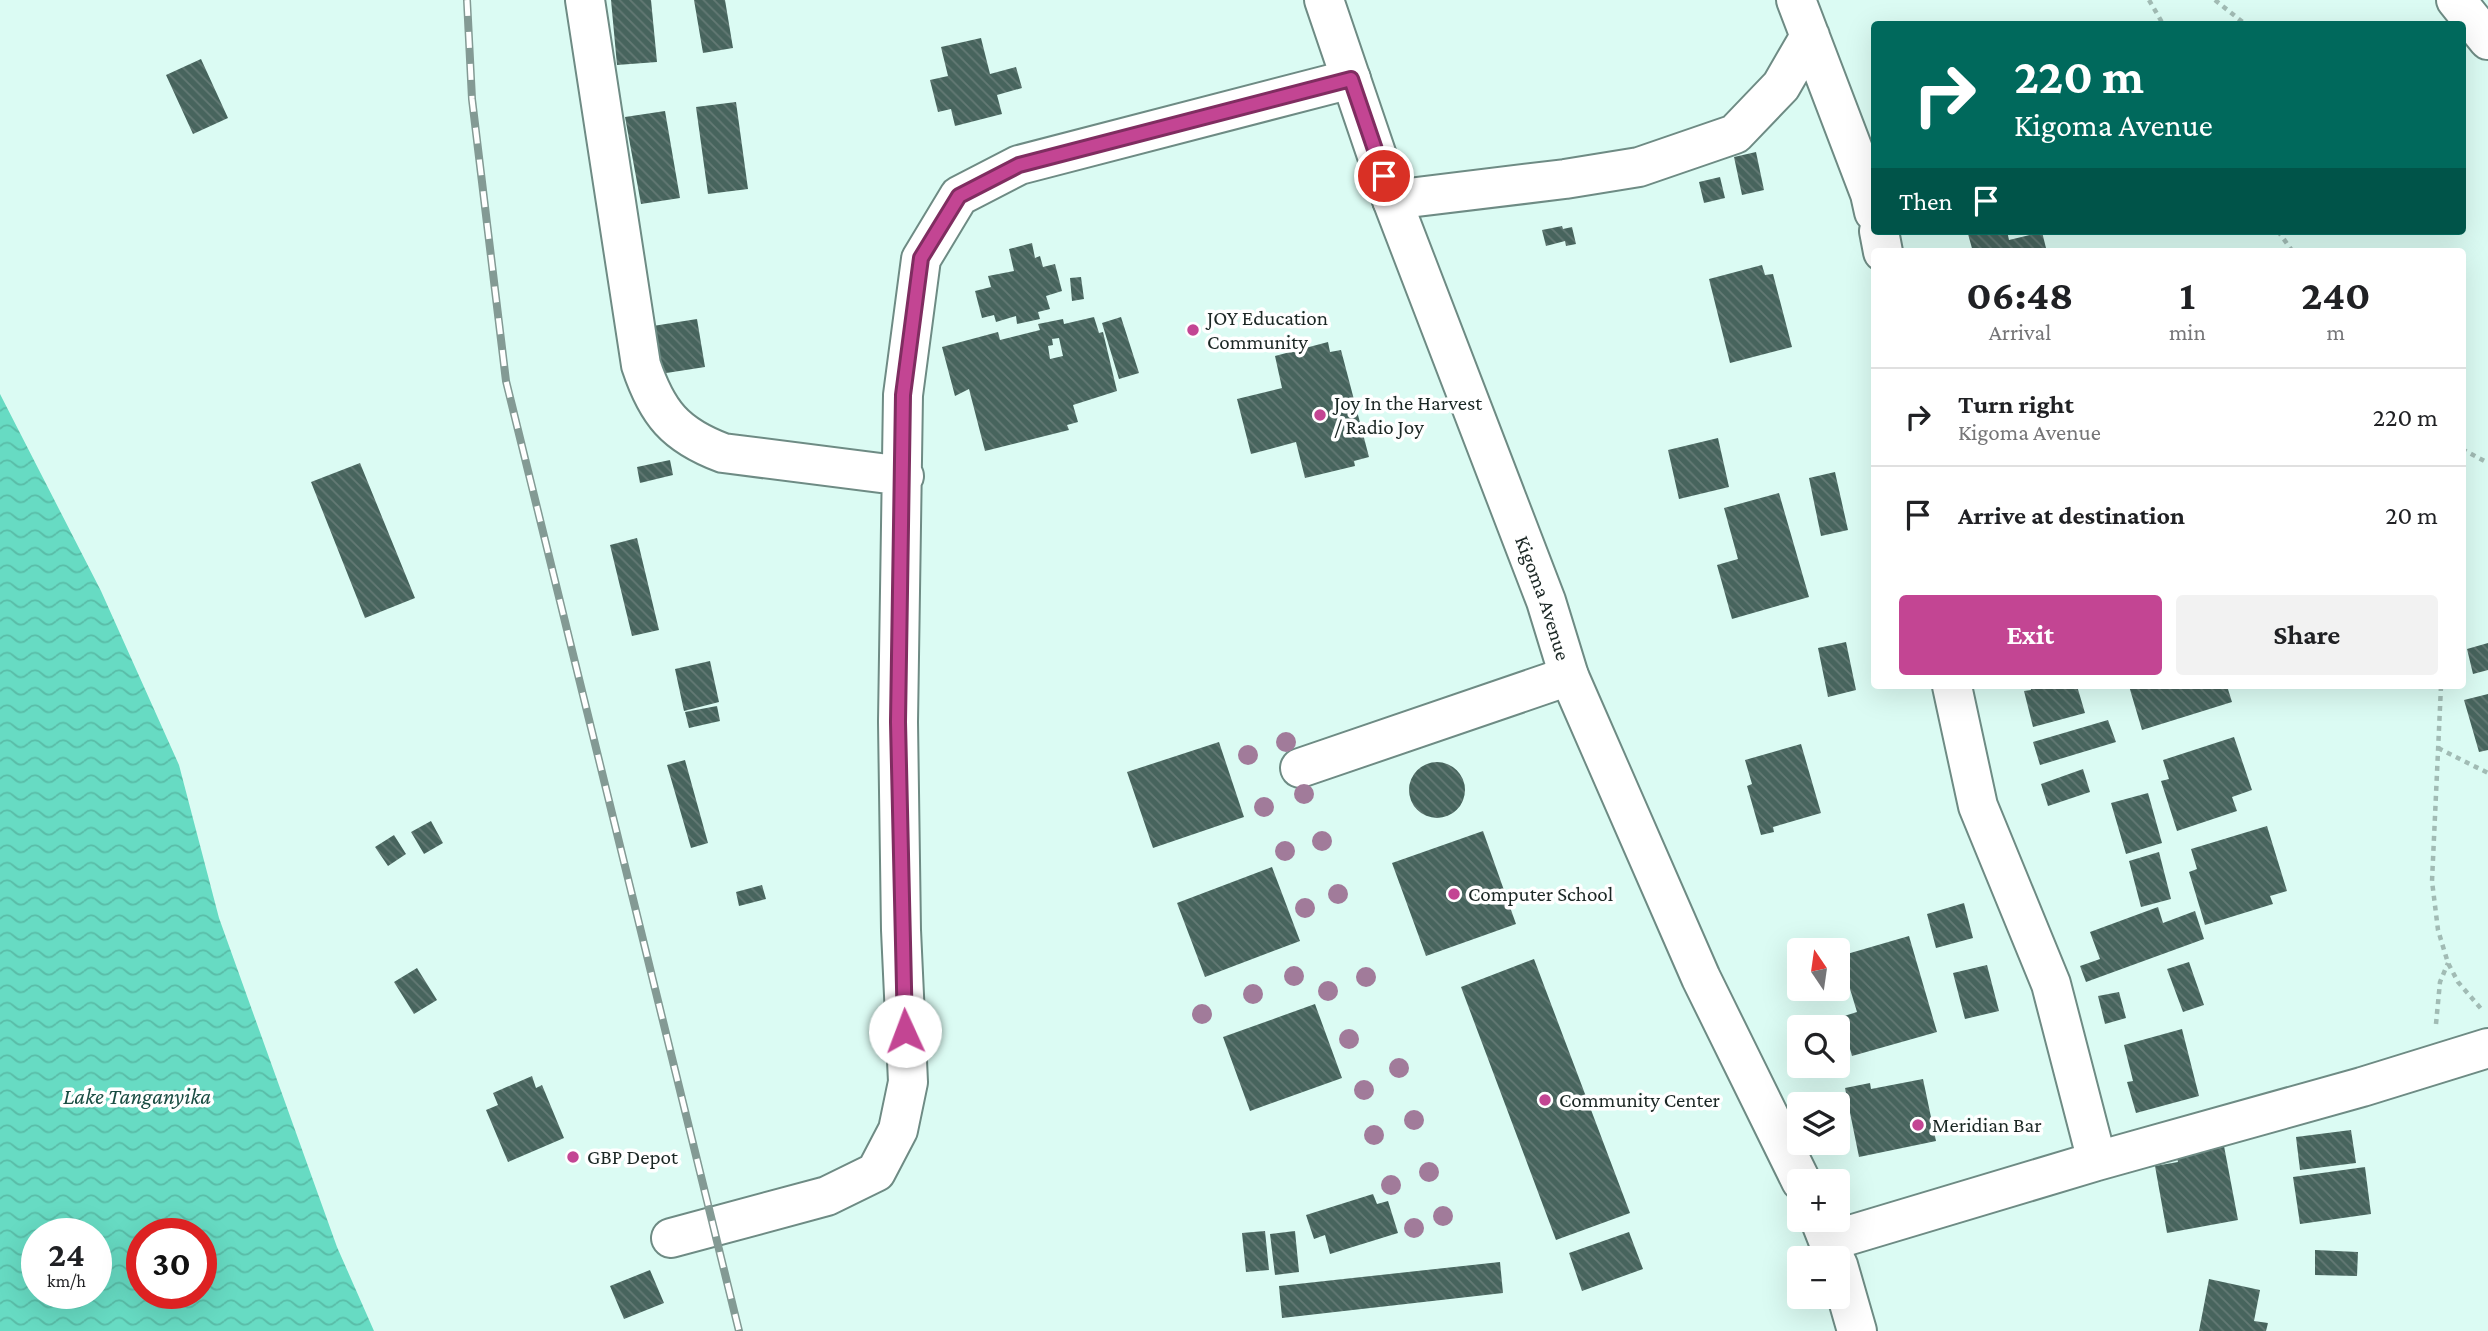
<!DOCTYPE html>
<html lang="en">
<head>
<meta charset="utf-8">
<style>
  :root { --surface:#fff; --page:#f2f2f2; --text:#202124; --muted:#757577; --line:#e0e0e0; --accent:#c34593 }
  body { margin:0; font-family:"Crimson Pro",serif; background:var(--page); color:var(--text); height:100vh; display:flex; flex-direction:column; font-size:26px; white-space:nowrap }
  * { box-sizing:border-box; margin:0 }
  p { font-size:23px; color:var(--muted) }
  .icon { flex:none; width:38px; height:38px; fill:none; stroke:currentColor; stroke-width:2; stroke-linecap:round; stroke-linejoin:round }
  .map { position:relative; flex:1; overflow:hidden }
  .panel { position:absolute; left:1871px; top:248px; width:595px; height:441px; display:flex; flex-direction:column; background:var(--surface); border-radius:7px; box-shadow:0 7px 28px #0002 }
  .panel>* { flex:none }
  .top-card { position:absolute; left:1871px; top:21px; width:595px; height:214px; border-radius:7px; box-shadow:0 7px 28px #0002; background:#00695c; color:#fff; overflow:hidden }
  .needle { width:46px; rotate:347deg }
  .controls { position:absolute; left:1787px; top:938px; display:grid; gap:14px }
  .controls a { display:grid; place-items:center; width:63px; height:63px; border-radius:7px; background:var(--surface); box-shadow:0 7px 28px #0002; font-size:35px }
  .speed { position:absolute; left:21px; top:1218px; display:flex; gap:14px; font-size:35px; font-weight:700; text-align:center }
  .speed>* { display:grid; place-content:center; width:91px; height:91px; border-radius:50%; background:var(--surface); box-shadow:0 7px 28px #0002; line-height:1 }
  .speed small { font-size:18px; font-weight:400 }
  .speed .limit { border:10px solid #d22; background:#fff; color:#111 }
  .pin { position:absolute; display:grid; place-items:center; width:60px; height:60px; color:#fff; margin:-30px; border:4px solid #fff; border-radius:50%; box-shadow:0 2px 7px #0007 }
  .me { position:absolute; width:77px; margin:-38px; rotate:358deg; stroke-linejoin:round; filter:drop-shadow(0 0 5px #0008) }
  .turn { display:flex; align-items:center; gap:24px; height:147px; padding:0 28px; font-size:32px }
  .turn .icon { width:91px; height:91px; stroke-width:2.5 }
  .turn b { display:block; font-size:49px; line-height:60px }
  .then { display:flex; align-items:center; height:66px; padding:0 28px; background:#0003; gap:14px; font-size:26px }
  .eta { display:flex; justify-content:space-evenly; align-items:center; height:119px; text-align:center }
  .eta b { font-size:42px; font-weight:700; line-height:49px }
  .button { display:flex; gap:14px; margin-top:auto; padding:14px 28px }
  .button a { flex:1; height:80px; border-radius:7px; background:var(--accent); color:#fff; font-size:28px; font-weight:700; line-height:80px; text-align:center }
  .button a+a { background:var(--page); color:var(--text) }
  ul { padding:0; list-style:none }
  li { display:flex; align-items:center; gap:21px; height:98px; padding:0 28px; border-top:2px solid var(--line) }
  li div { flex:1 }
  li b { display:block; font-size:26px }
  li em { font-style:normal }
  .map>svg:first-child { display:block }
  .water { fill:url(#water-waves); fill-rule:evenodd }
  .building { fill:url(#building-back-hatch); fill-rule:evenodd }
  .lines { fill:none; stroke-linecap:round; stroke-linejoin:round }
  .minor-casing { stroke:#6e8b84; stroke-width:42 }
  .major-casing { stroke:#6e8b84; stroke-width:42 }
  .path { stroke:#a1bbb4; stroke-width:4.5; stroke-dasharray:5 5; stroke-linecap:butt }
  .minor { stroke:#fff; stroke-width:38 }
  .major { stroke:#fff; stroke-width:38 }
  .rail-casing { stroke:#839a94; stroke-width:8 }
  .rail { stroke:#fff; stroke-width:5; stroke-dasharray:16; stroke-linecap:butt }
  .tree { fill:#a17b9a }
  .route-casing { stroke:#7f2d60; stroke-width:18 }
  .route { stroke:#c34593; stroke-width:12 }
  .poi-dot { fill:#c34593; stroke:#fff; stroke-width:2.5 }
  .labels { text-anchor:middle; stroke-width:7; stroke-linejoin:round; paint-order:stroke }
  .poi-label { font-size:21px; fill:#1b2724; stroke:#fff; text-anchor:start }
  .street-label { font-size:21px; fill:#1b2724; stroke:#fff }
  .water-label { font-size:23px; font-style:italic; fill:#1a4d43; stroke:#fff }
</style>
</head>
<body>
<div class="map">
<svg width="2488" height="1331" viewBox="0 0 2488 1331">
  <defs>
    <pattern id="water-waves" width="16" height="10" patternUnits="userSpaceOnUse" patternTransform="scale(1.75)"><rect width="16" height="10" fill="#67dbc3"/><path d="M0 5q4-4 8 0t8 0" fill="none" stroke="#59bca7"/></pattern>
    <pattern id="building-back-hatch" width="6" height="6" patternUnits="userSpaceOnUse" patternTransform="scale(1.75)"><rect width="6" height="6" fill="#47645d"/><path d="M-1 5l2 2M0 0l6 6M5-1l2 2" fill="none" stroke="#647a75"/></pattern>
  </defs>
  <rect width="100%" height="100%" fill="#dbfbf3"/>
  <path class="water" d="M0 394 101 591 179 765 219 918 337 1247 374 1331H0ZM37 1234H96V1293H37ZM142 1234H201V1293H142Z"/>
  <path class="building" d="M611 0H651L657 62 617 65Z
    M694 0H725L733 48 703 53Z
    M981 38 990 74 1016 67 1022 88 997 95 1002 114 955 126 951 109 938 112 930 80 948 76 941 47Z
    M201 59 228 118 193 134 166 75Z
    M736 102 748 189 708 194 696 107Z
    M665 111 680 198 641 204 625 117Z
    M1756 152 1764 190 1742 195 1734 157Z
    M1720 177 1725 198 1704 203 1699 182Z
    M1562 226 1563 229 1572 227 1576 244 1566 246 1565 241 1546 246 1542 230Z
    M1964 231H2007L2009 240 2042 232 2047 252H1973L1968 234Z
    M1032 243 1035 258 1040 256 1043 267 1055 264 1062 291 1046 296 1050 309 1038 312 1040 319 1017 324 1016 316 996 322 994 315 982 318 975 291 991 287 988 276 1014 271 1009 249Z
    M1762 265 1765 275 1773 274 1792 347 1730 363 1709 279Z
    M1081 277 1084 299 1072 301 1070 278Z
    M1094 317 1099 333 1103 332 1117 391 1073 405 1078 422 1067 425 1069 430 985 451 969 389 955 396 942 347 998 332 1000 340 1040 330 1038 324 1063 319 1064 324ZM1059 338 1063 356 1050 359 1048 346 1053 345 1052 339Z
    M1121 317 1139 373 1119 379 1102 323Z
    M697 319 705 367 660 374 653 326Z
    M1328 342 1330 352 1341 350 1369 457 1354 461 1355 466 1305 478 1296 442 1251 454 1237 399 1282 388 1275 356Z
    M1718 438 1729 487 1679 499 1668 450Z
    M670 460 673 475 640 483 637 467Z
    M360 463 415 598 365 618 311 482Z
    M1835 472 1848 530 1821 536 1809 478Z
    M1779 493 1809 597 1732 619 1717 565 1738 559 1724 508Z
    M637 538 659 630 632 636 610 545Z
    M1846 642 1856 690 1828 697 1818 648Z
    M2488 643V670L2473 674 2467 649Z
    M710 661 719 702 684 711 675 669Z
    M2030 686H2077L2085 713 2033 727 2024 691 2031 690Z
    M2129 686H2227L2232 702 2142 730Z
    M2488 694V750L2479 752 2464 700Z
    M717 706 720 721 689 728 685 712Z
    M2108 720 2116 742 2040 765 2033 742Z
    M2234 737 2252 790 2232 797 2237 811 2177 831 2161 781 2169 779 2163 760Z
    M1219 742 1244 817 1153 848 1127 772Z
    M1801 744 1821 813 1773 827 1774 832 1761 835 1747 786 1752 784 1745 760Z
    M685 760 708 843 691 848 667 765Z
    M1409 790a28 28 0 1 1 56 0a28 28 0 1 1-56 0Z
    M2083 769 2090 792 2048 806 2041 784Z
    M2148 793 2162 843 2126 854 2111 803Z
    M431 821 443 843 424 854 411 832Z
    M2267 826 2287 891 2270 896 2273 904 2205 925 2189 872 2197 869 2191 849Z
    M1483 831 1516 924 1426 956 1392 863Z
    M394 835 406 854 388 866 375 847Z
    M2159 852 2171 899 2141 907 2129 861Z
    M1272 867 1300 941 1205 977 1177 903Z
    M762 885 766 899 739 906 736 892Z
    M1964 903 1973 938 1936 948 1927 914Z
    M2158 907 2163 923 2195 911 2204 939 2086 982 2080 966 2100 959 2090 932Z
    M1909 936 1937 1032 1852 1056 1841 1017 1857 1012 1840 956Z
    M1534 959 1630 1213 1556 1240 1461 987Z
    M2189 962 2204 1005 2183 1012 2167 969Z
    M1987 965 1999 1011 1965 1019 1953 973Z
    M417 968 437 1000 414 1014 394 982Z
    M2119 992 2126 1018 2105 1024 2098 996Z
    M1315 1004 1342 1078 1250 1111 1223 1037Z
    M2182 1029 2199 1096 2136 1113 2127 1082 2133 1081 2124 1045Z
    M532 1076 536 1088 542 1085 564 1138 508 1162 486 1110 498 1105 493 1093Z
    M1923 1079 1936 1141 1859 1157 1845 1088 1870 1083 1871 1089Z
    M2351 1130 2356 1163 2300 1170 2296 1137Z
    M2175 1146 2204 1150 2224 1146 2238 1220 2167 1233 2155 1166 2178 1162Z
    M2365 1167 2371 1214 2300 1224 2293 1177Z
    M1373 1194 1377 1204 1388 1201 1398 1233 1330 1254 1325 1235 1314 1239 1306 1215Z
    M1265 1231 1269 1270 1246 1272 1242 1233Z
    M1295 1231 1299 1272 1275 1275 1270 1234Z
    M1629 1232 1643 1269 1582 1291 1569 1253Z
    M2315 1250 2358 1252 2357 1276 2315 1275Z
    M1500 1262 1503 1293 1282 1318 1279 1286Z
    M650 1270 664 1303 624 1319 610 1286Z
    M2209 1279 2260 1290 2254 1321 2268 1323 2266 1331H2199Z"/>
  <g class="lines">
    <g class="minor-casing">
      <path id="minor" d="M585 0 641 365C657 413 675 435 723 453L904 476
        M1796 0 1870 194 1874 212
        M2456 0 2488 40
        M1392 200 1565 179 1639 167 1735 134 1781 86 1810 36
        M1879 231 1883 252
        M1952 686 1978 806 2051 984 2097 1161
        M1300 768 1569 676
        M671 1238 827 1196 876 1172 898 1130 908 1082 901 930 898 722 903 395 921 259 959 196 1019 165 1351 79
        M1830 1241 2097 1161 2362 1087 2488 1048"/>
    </g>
    <g class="major-casing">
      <g id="major">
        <path id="s1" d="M1324 0 1392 200 1546 601 1569 676 1701 978 1801 1181"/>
        <path d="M1820 1220 1835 1258"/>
        <path d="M1838 1265 1857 1331"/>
      </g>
    </g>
    <path class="path" d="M2149 0 2163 24
      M2215 0 2245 24
      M2278 231 2293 252
      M2462 449 2488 463
      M2441 686 2432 881 2438 930 2448 963 2458 982 2483 1011
      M2438 748 2488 773
      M2436 1024 2440 982 2448 963"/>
    <use href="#minor" class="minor"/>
    <use href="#major" class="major"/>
    <g class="rail-casing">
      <path id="rail" d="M467 0 472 99 506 381 739 1331"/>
    </g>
    <use href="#rail" class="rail"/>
  </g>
  <g class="tree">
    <circle cx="1286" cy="742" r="10"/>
    <circle cx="1248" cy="755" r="10"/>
    <circle cx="1304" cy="794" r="10"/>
    <circle cx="1264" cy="807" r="10"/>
    <circle cx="1322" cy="841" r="10"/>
    <circle cx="1285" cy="851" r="10"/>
    <circle cx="1338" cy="894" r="10"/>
    <circle cx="1305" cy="908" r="10"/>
    <circle cx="1294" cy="976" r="10"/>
    <circle cx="1366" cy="977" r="10"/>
    <circle cx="1328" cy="991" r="10"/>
    <circle cx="1253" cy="994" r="10"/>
    <circle cx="1202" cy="1014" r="10"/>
    <circle cx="1349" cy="1039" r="10"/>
    <circle cx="1399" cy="1068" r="10"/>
    <circle cx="1364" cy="1090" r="10"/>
    <circle cx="1414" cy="1120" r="10"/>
    <circle cx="1374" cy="1135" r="10"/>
    <circle cx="1429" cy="1172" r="10"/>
    <circle cx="1391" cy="1185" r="10"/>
    <circle cx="1443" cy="1216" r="10"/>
    <circle cx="1414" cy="1228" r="10"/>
  </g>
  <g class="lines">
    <g class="route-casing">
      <path id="route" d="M905 1031 898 722 903 395 921 258 959 196 1019 165 1351 79 1384 176"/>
    </g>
    <use href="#route" class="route"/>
  </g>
  <g class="poi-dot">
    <circle cx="1193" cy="330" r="7"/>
    <circle cx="1320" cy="415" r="7"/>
    <circle cx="1454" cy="894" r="7"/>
    <circle cx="1545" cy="1100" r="7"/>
    <circle cx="1918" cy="1125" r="7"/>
    <circle cx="573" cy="1157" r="7"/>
  </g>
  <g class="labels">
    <g class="poi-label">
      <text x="1207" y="325">JOY Education<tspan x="1207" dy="24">Community</tspan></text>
      <text x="1334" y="410">Joy In the Harvest<tspan x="1334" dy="24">/ Radio Joy</tspan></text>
      <text x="1468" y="901">Computer School</text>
      <text x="1559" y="1107">Community Center</text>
      <text x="1932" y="1132">Meridian Bar</text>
      <text x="587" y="1164">GBP Depot</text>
    </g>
    <g class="street-label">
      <text dy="7" stroke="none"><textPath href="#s1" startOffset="637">Kigoma Avenue</textPath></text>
    </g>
    <g class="water-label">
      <text x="137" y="1104">Lake Tanganyika</text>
    </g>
  </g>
</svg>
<div class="controls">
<a><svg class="needle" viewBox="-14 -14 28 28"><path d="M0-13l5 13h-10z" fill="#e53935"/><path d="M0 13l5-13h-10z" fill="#757577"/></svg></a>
<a><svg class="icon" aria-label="search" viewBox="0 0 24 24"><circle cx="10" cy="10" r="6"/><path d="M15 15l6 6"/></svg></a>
<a><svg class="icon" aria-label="layers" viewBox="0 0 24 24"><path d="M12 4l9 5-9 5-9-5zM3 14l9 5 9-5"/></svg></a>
<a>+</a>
<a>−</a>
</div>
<div class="speed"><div>24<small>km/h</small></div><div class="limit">30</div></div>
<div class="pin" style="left:1384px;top:176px;background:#d93025"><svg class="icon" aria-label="arrive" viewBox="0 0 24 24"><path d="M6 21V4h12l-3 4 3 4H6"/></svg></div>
<svg class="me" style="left:905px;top:1031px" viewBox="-20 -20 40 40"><circle r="19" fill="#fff"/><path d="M0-13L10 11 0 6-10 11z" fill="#c34593"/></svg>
<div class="top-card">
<div class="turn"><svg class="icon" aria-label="right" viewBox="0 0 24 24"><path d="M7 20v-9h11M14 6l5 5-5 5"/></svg><div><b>220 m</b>Kigoma Avenue</div></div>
<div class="then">Then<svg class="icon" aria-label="arrive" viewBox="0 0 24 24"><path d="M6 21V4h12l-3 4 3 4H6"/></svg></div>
</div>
<section class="panel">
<div class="eta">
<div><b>06:48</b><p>Arrival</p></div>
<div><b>1</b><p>min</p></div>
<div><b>240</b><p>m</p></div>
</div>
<ul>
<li><svg class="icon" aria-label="right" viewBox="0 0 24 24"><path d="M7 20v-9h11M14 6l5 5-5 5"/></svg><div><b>Turn right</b><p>Kigoma Avenue</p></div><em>220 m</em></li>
<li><svg class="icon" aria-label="arrive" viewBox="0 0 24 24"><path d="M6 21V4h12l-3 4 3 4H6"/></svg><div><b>Arrive at destination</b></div><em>20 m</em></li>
</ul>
<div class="button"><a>Exit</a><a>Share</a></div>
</section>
</div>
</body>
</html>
